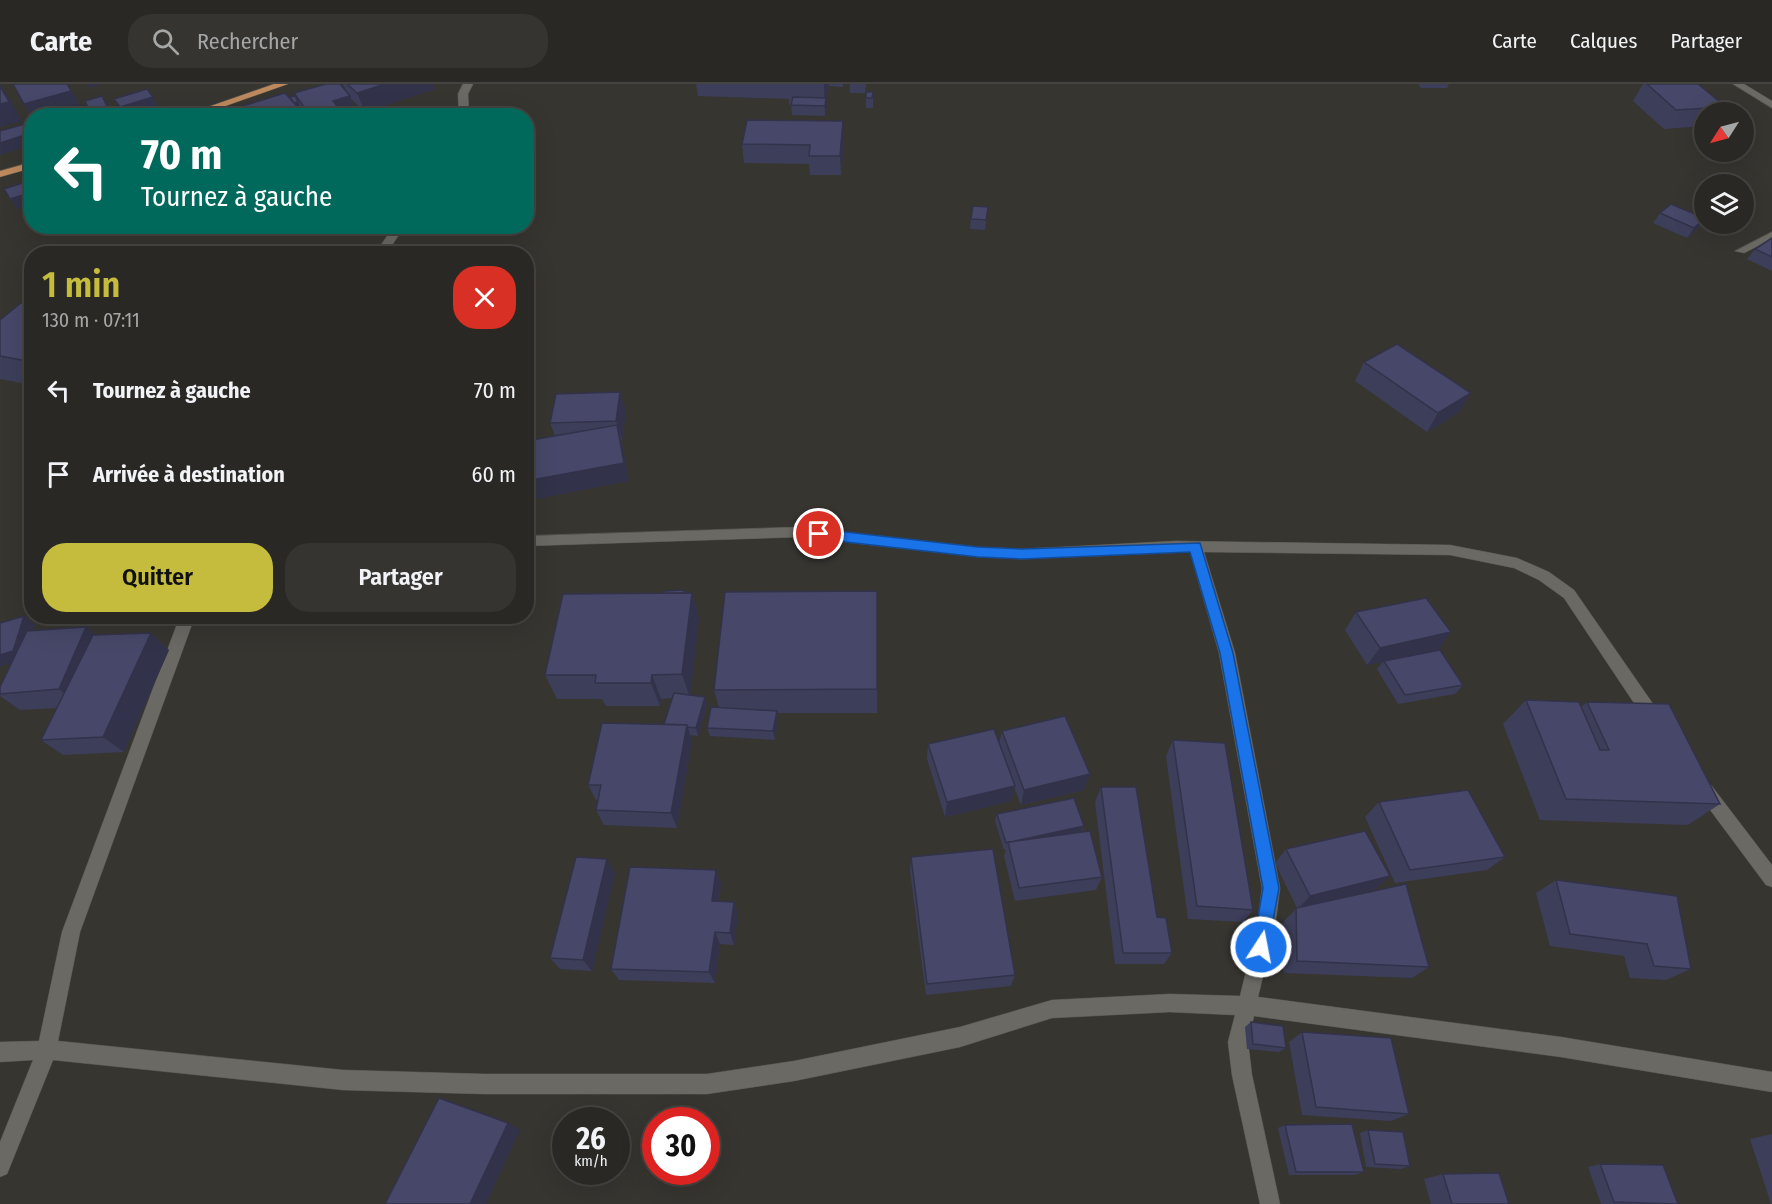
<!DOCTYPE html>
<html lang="fr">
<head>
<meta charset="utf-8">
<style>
  :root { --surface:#292824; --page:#353431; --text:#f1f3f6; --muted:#a5a6a6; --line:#454441; --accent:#c5bc3d }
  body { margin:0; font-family:"Fira Sans Condensed",sans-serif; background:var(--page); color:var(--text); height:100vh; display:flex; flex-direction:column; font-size:22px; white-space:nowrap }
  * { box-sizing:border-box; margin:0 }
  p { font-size:20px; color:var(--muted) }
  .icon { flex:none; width:33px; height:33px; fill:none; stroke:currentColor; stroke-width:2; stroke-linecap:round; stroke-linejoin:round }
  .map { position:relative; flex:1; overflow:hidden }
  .drawer { position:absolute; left:24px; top:162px; width:510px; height:378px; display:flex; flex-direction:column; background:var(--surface); border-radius:24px; box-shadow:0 6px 24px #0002,0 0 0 2px var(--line) }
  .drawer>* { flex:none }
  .guide { position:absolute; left:24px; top:24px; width:510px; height:126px; border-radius:24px; box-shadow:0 6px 24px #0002,0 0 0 2px var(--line); background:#00695c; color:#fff; overflow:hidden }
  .needle { width:39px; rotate:234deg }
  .tools { position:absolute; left:1694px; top:18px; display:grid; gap:12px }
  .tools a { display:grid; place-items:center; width:60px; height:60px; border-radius:50%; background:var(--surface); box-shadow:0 6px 24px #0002,0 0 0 2px var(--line); font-size:30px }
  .speed { position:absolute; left:552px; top:1023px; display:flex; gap:12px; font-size:30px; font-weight:700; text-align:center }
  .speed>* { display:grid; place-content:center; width:78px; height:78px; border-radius:50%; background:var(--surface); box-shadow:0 6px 24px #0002,0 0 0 2px var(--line); line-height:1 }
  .speed small { font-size:15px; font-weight:400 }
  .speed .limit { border:9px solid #d22; background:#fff; color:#111 }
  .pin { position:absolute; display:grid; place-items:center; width:51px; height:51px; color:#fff; margin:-26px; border:3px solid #fff; border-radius:50%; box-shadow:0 2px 6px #0007 }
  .me { position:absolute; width:66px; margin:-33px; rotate:11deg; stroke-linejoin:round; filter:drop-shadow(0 0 4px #0008) }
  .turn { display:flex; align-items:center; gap:21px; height:126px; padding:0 18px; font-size:27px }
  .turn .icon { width:78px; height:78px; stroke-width:2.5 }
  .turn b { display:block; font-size:42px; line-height:51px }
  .round { display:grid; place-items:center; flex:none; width:63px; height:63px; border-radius:24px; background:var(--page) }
  .headline { display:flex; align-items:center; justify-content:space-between; height:102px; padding:0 18px }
  h1 { font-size:36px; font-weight:600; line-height:45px; color:var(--accent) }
  .button { display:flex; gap:12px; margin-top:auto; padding:12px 18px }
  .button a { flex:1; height:69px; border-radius:24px; background:var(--accent); color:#111; font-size:24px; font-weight:600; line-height:69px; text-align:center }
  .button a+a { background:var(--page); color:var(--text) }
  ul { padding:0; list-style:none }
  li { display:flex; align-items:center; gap:18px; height:84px; padding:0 18px }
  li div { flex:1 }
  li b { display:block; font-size:22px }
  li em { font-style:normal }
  header { display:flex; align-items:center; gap:36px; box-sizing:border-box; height:84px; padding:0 30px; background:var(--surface); border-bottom:2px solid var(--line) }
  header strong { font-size:28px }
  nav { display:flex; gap:33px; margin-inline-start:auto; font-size:21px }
  .search { width:420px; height:54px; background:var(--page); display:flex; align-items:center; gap:15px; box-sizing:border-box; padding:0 21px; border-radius:24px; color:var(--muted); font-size:22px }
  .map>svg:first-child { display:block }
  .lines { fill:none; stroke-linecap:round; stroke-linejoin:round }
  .street-casing { stroke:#54534f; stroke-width:1 }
  .primary-casing { stroke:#54534f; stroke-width:1 }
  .street { fill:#6b6964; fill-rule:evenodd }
  .primary { fill:#bd895d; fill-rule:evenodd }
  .wall { fill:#3d3e5a }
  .shaded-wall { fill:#32324a }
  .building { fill:#474869; stroke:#32324a; stroke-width:1.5 }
  .route { fill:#1a73e8; stroke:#114b97; stroke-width:1.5 }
</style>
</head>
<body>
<header>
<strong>Carte</strong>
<div class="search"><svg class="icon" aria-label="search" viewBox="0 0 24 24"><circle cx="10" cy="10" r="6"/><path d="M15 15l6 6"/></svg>Rechercher</div>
<nav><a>Carte</a><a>Calques</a><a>Partager</a></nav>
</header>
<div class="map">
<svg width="1772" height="1120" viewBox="0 0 1772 1120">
  <rect width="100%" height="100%" fill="#373530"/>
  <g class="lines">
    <g class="street-casing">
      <path id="street" d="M463 0H473L468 10 469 32H459L458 10Z
        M1733 0H1744L1772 17V24Z
        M394 142H405L386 170H375Z
        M1772 148V155L1744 169 1735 167Z
        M800 443 978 463 1022 465 1176 457 1450 461 1517 474 1549 488 1574 506 1660 630 1662 635 1660 640 1654 642 1648 640 1564 514 1539 496 1514 484 1450 471 1204 468 1235 569 1280 804 1275 843 1258 913 1561 953 1772 988V1008L1561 973 1254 932 1248 958 1252 991 1280 1120H1260L1232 991 1228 958 1235 931 1170 928 1052 934 960 963 794 997 707 1010H484L343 1006 53 976 7 1090 0 1093V1058L33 976 0 978V958L39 957 62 848 180 532H195L80 848 58 957 343 986 484 990H707L794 977 960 943 1052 916 1170 910 1240 912 1257 843 1262 804 1219 569 1190 468 1022 475 978 473 800 453 526 462V452Z
        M1705 699 1711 701 1772 781V803L1766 801 1699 711 1697 706 1699 701Z"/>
    </g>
    <g class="primary-casing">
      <path id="primary" d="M274 0H288L197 32H182Z
        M32 78V84L0 93V87Z"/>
    </g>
    <use href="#street" class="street"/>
    <use href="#primary" class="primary"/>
  </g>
  <path class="wall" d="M343 0H433L435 5 365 28 350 14 358 31 355 32H224L223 28 293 18 290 13 295 12 294 9H347Z
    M696 0H843V3L829 2 826 16 827 23 825 32 792 31 791 21H789V15L698 12Z
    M850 0H866L865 9H850Z
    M1418 0H1449L1447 4H1421Z
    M1643 0H1698L1726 23 1722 28H1704V42L1664 45 1633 17Z
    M866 8H873V24H866Z
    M844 56 841 91H810L809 80 744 79 742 60Z
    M988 123 985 146 970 145 971 135Z
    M1660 129 1704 134V136L1698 144 1687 154 1653 139Z
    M1772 154V187L1747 175 1755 165Z
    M32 210V301L0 295V236Z
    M1364 278 1459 328 1427 348 1355 297Z
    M626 327 622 356H621L629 397 555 352 550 339Z
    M877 507V629H777L778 635 775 656 710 652 707 644 719 623 714 606Z
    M685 509H692L699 534 690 611 705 613 707 621 698 652 690 651 692 657 677 744 604 741 596 726 598 716H596L588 701 664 640 672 614 661 615 660 622H606L602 615H557L545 591Z
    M1356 528 1451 548 1438 566 1413 571 1463 601 1455 610 1398 620 1377 585 1383 578 1367 581 1345 546Z
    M24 532 35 541 33 547 95 551 151 549 169 566 124 668 63 671 41 656 57 624 20 626 0 612V603L12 579 0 582V539Z
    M1526 616 1581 623 1587 618 1720 720 1688 741 1540 736 1503 640Z
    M1002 647 1090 690 1084 706 1021 721 1014 703 1011 717 945 733 927 675 928 660H999Z
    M1173 656 1253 826 1243 838 1188 835 1166 672Z
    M1101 703 1172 869 1164 880H1115L1095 718Z
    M1379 718 1505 773 1487 786 1395 799 1365 733Z
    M997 730 1084 742 1082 748 1102 793 1096 806 1015 817 1004 772 1006 765 1004 766 995 737Z
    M1286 765 1376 805 1338 815 1429 883 1412 894 1284 889V837L1297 824 1275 779Z
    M911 773 1015 891 1011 902 926 911 910 787Z
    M716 786 721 799 719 817 734 818 738 830 734 861 720 860 715 899 619 896 611 885Z
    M615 789 592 887 560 885 550 874Z
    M1556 796 1691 885 1666 896 1630 894 1624 872 1550 862 1536 809Z
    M1251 938 1286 964 1279 968 1247 965 1245 943Z
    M1302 948 1409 1030 1391 1037 1302 1031 1289 958Z
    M1285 1041 1364 1088 1355 1091H1289L1278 1044Z
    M1368 1046 1410 1082 1401 1085 1366 1083 1360 1049Z
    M1772 1050V1120H1771L1750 1055Z
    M1600 1080 1678 1120H1601L1588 1083Z
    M1443 1090 1509 1120H1431L1424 1095Z"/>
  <path class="shaded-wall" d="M67 0H68L83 26H81L84 32H32L24 20Z
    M87 0H102L89 4Z
    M385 0H433L435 5 365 28 357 9Z
    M824 0H829V2L826 16 827 23 825 32Z
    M0 1 11 17 22 37 0 43Z
    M102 12 109 22 113 32H100Z
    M350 12 358 31 326 32 300 17Z
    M153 13 159 23 131 32H125L120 23Z
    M298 18 302 27 301 28 303 32H287L299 28 294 19Z
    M843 37 844 56 841 91 840 72Z
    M25 40 32 49V61L0 71V59Z
    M32 108V121L18 125 10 115Z
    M1704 135 1698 144 1687 154 1694 144Z
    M620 308 626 327 622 356 616 337Z
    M1471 309 1459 328 1427 348 1438 329Z
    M617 341 622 360 629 397 526 417V397Z
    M692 509 699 534 690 614 682 590Z
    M24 532 35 541 24 576 0 582V571Z
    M86 543 106 560 80 622 59 605Z
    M1451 548 1438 566 1384 578V577L1383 578 1367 581 1380 564Z
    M151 549 169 566 124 668 103 653Z
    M652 591 661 615 660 622 651 599Z
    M705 613 707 621 698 652 696 644Z
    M777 627 778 635 775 656 773 647Z
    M687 641 692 657 677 744 671 729Z
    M1090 690 1084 706 1021 721 1024 706Z
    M1015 702 1011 717 945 733 947 718Z
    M1084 742 1081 749 1008 758Z
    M607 775 615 789 592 887 583 876Z
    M716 786 721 799 717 830 712 817Z
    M1390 792 1376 805 1298 825 1310 812Z
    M734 818 738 830 734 861 730 849Z
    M715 848 720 860 715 899 709 888Z
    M508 1039 520 1046 486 1120H470Z"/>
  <path class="building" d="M13 0H67L71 7 24 20Z
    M326 0H340L350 12 333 17 341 27 326 32H292L307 27 294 9Z
    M347 0H385L357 9Z
    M1647 0H1698L1726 23 1676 26Z
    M0 2 9 18 0 20Z
    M147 5 153 13 120 23 114 15Z
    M866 8H873L872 14H866Z
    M285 9 301 27 287 32H225L223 28Z
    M102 12 110 29 100 32H92L85 17Z
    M295 12 298 18 294 19 290 13Z
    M793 13 826 14 825 22 791 21Z
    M77 21 82 32H37Z
    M747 36 843 37 840 72H809L810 61 742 60Z
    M25 40 31 49 0 59V47Z
    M32 96V108L10 115 4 105Z
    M1671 120 1704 134V135L1694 144 1660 129Z
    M973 122 988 123 986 136 971 135Z
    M1772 154V173L1755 165Z
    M32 210V278L0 272V236Z
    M1397 260 1471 309 1438 329 1364 278Z
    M620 308 616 337 550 339 556 310Z
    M617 341 624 379 526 397V357Z
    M684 506V509H665V507Z
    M877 507V605L714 606 725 508Z
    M692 509 682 590 652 591 651 599H595L596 591H545L563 510Z
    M1426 514 1451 548 1380 564 1356 528Z
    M24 532 13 567 0 571V539Z
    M86 543 59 605 0 610V603L27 547Z
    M151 549 103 653 41 656 93 551Z
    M1440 566 1463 601 1405 611 1384 577Z
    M674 609 705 613 696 644 687 643V641L664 640Z
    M1526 616 1579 618 1600 666H1609L1587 618 1669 620 1720 720 1566 715Z
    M711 623 777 627 773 647 707 644Z
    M1065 632 1090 690 1024 706 1002 647Z
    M602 639 687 641 671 729 596 726 601 701H588Z
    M994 645 1015 702 947 718 928 660Z
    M1173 656 1225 659 1253 826 1197 822Z
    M1101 703H1136L1157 833 1166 834 1172 869H1123Z
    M1468 706 1505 773 1410 786 1379 718Z
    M1074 714 1084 742 1006 759 997 730Z
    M1090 747 1102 793 1019 804 1008 758Z
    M1365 747 1390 792 1310 812 1286 765Z
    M993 765 1015 891 927 900 911 773Z
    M576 773 607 775 583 876 550 874Z
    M630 783 716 786 712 817 734 818 730 849 715 848 709 888 611 885Z
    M1556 796 1677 812 1691 885 1654 882 1647 860 1570 850Z
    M1406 800 1429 883 1297 877 1296 824Z
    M1251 938 1283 942 1286 964 1253 960Z
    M1302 948 1391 954 1409 1030 1316 1023Z
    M439 1014 508 1039 470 1120H385Z
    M1352 1040 1364 1088H1296L1285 1041Z
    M1368 1046 1403 1048 1410 1082 1375 1080Z
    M1600 1080 1663 1081 1678 1120 1614 1118Z
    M1499 1089 1509 1120H1452L1443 1090Z"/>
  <path class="route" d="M819 445 978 463 1022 465 1200 459 1233 569 1279 804 1267 869 1261 871 1255 869 1253 863 1263 804 1220 569 1190 468 1022 475 978 473 819 455 813 450Z"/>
</svg>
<div class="tools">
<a><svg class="needle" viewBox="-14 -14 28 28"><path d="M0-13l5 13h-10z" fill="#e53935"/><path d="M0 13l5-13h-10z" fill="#a5a6a6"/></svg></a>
<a><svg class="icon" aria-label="layers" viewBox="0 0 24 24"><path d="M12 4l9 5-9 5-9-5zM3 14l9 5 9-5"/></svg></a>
</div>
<div class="speed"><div>26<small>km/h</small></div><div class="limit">30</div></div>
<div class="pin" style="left:819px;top:450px;background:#d93025"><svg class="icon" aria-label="arrive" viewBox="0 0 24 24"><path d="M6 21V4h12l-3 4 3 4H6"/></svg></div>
<svg class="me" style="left:1261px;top:863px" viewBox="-20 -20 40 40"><circle r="17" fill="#1a73e8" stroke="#fff" stroke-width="3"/><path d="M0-11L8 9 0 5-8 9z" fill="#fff"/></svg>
<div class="guide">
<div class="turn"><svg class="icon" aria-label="left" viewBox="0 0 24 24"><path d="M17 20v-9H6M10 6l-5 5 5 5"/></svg><div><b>70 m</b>Tournez à gauche</div></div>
</div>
<section class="drawer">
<div class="headline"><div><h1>1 min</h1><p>130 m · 07:11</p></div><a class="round" style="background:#d93025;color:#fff"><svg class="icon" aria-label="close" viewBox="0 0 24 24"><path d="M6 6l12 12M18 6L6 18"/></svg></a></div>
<ul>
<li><svg class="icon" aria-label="left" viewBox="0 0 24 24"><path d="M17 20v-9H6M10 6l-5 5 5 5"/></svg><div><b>Tournez à gauche</b></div><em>70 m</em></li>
<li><svg class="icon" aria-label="arrive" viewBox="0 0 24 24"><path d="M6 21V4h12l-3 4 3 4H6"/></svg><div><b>Arrivée à destination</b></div><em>60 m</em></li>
</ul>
<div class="button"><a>Quitter</a><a>Partager</a></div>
</section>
</div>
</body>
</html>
